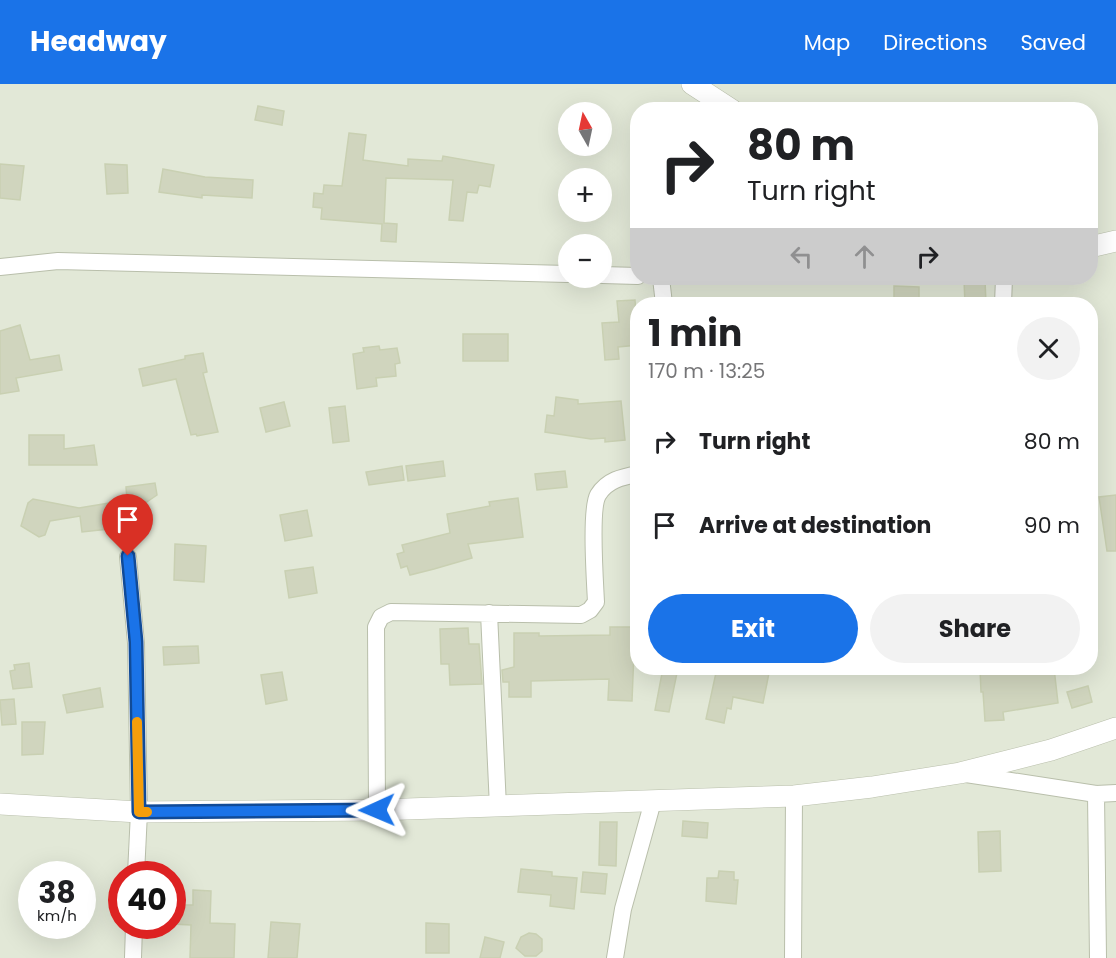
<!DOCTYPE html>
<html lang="en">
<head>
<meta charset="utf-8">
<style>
  :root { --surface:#fff; --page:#f2f2f2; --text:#202124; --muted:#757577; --accent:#1a73e8 }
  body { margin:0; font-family:Poppins,sans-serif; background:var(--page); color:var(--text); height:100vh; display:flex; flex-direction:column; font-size:22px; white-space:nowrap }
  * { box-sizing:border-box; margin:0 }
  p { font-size:20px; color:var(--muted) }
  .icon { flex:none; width:33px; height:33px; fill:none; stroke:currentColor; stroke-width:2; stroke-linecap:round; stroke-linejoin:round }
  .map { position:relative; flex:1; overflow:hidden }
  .side { position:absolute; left:630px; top:213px; width:468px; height:378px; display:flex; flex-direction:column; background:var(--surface); border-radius:24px; box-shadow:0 6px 24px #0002 }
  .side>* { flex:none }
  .banner { position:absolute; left:630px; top:18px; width:468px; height:183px; border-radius:24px; box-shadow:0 6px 24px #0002; background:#fff; color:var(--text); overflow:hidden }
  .needle { width:39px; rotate:351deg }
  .controls { position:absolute; left:558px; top:18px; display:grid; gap:12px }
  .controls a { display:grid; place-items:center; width:54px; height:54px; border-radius:50%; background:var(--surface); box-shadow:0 6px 24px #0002; font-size:30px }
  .speed { position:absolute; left:18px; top:777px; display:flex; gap:12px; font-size:30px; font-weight:700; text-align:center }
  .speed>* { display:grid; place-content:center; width:78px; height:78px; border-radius:50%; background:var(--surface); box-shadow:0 6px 24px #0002; line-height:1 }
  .speed small { font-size:15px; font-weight:400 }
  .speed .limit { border:9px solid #d22; background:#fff; color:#111 }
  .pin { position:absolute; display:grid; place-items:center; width:51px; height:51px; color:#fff; margin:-62px -26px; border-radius:50% 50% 50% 0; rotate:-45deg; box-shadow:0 0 6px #0007 }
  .pin .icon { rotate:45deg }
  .me { position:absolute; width:66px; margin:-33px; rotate:269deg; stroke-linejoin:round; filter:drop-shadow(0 0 4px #0008) }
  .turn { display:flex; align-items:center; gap:21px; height:126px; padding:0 18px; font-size:27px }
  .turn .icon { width:78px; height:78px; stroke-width:2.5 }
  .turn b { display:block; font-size:42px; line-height:51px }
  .lanes { display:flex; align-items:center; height:57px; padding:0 18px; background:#0003; justify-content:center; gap:30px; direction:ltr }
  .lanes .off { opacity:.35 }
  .round { display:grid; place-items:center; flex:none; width:63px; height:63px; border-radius:32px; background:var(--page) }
  .summary { display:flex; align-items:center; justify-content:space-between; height:102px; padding:0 18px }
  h1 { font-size:36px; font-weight:700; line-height:45px }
  .cta { display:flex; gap:12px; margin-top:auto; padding:12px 18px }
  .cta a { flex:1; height:69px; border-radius:36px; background:var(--accent); color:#fff; font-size:24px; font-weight:700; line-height:69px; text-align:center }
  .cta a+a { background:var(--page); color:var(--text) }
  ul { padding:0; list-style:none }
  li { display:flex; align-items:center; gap:18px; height:84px; padding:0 18px }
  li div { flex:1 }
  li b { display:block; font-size:22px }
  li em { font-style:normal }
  header { display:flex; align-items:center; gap:36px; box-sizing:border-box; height:84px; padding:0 30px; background:var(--accent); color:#fff }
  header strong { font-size:28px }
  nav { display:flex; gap:33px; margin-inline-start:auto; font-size:21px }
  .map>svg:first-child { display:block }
  .residential { fill:#e2e8d7; fill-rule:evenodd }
  .building { fill:#d0d5be; stroke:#c9d0b2; stroke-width:1.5 }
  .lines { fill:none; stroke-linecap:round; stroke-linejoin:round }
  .minor-casing { stroke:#b9bfab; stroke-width:18 }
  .tertiary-casing { stroke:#b9bfab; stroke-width:22 }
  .minor { stroke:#fff; stroke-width:16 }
  .tertiary { stroke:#fff; stroke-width:21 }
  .route-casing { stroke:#114b97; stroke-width:15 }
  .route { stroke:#1a73e8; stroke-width:10 }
  .slow { stroke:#f59e0b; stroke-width:10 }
</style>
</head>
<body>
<header>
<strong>Headway</strong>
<nav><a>Map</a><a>Directions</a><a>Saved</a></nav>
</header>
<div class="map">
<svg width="1116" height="874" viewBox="0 0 1116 874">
  <rect width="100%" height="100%" fill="#f0f4e9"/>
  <path class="residential" d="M0 0H1116V874H0ZM638 26H1090V194H638ZM568 28H602V62H568ZM568 94H602V128H568ZM568 160H602V194H568ZM638 220H1090V584H638ZM32 790H82V842H32ZM122 790H172V842H122Z"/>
  <path class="building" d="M258 22 284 27 282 41 255 36Z
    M349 49 366 51 363 76 408 82V75L442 77 443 72 494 81 490 103 479 101 477 109 467 108 463 137 449 136 453 96 386 94 384 139 397 140 396 158 381 157 382 140 321 135 322 124 313 123 314 109 323 110 324 101 342 102Z
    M0 80 24 82 20 116 0 114Z
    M105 80 127 81 128 109 107 110Z
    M163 85 205 93 253 96 252 114 202 111V114L159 108Z
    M964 196H985L986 220H965Z
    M894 202 919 203V220H894Z
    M635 216 638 261 618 263 619 275 605 276 602 239 619 238 617 217Z
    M20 241 30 276 59 271 62 286 16 294 19 307 0 310V247Z
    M463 250H508V277H463Z
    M379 262 380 266 397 264 400 279 395 280 396 292 376 294 377 302 357 305 353 270 364 268 363 264Z
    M203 269 207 288 203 289 218 348 197 352 196 350 191 351 176 295 143 302 139 285 185 275V272Z
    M556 313 578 316V320L621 317 625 356 605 358V354L591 355 545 348 547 331 554 332Z
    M284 318 290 342 266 348 260 324Z
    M345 322 349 357 333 359 329 324Z
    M29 351H64V365L94 361 97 381H29Z
    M443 377 445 392 408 397 406 382Z
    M402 382 404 396 369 401 366 388Z
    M565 387 567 403 537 406 535 390Z
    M155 399 157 411 141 422 143 434 108 438 109 445 82 448 80 432 50 437 45 451 39 453 21 442 28 419 33 415 79 424 127 416 126 403Z
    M1116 411V467H1107L1099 413Z
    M518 414 523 453 468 460 472 474 434 485 410 491 407 482 401 484 397 470 404 468 402 461 450 449 447 430 490 422 489 418Z
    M307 426 312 452 285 457 280 431Z
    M175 460 206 462 204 498 174 496Z
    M313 483 317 509 289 514 285 487Z
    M610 543H635L632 617 608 616 609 595 531 597V613H509V598H503L502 586 514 583V549H539V552L610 551Z
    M468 544 469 560H479L482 600 450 601 449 580H441L440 545Z
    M198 562 199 579 164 581 163 563Z
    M29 579 32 603 13 605 10 587 15 586 14 581Z
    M663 584H678L669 628 655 626Z
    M717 584H744L769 589 763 619 733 613 731 625 727 624 724 639 706 635Z
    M980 584H1054L1058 619 1003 628 1004 636 985 637 983 608H981Z
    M282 588 287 616 266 620 261 591Z
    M1088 602 1092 618 1072 624 1067 608Z
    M100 604 103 623 67 629 63 611Z
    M14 615 16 640 2 641 0 616Z
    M22 638H45L43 670 22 671Z
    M683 737 708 739 707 754 682 752Z
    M600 738H617L616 782 599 781Z
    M1000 747 1001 787 979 788 978 748Z
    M521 785 552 788V792L577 794 574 825 550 822 551 811 518 808Z
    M719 787 734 788V796H738L736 820 706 817 707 794H718Z
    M583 788 607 790 605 810 581 808Z
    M193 806 211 807 210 839 235 840 234 874H190L191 841 172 840V821H193Z
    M271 838 300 840 297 874H268Z
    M426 839 449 840V869H426Z
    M529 849 536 850 542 855V867L536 872H525L516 864 521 853Z
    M485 853 504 858 500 874H480Z"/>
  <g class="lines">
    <g class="minor-casing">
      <path id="minor" d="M0 183 58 177 568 190
        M602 191 638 192
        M661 194 664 220
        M1003 220 1004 194
        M128 473 136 559 139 728 136 790
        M489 529 498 723
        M966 690 1096 710 1116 709
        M1096 710 1098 874
        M377 726 376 543 381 533 391 528 581 531 590 526 596 518C595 498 590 425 598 411 607 396 622 393 638 390
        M133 874 134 842
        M615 874 623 825 653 717
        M793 874 794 712"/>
    </g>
    <g class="tertiary-casing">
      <path id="tertiary" d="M692 0 732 26
        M1090 163 1116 157
        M0 720 139 728 377 726 794 712 872 703 960 689 1051 666 1116 644"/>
    </g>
    <use href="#minor" class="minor"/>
    <use href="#tertiary" class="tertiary"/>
  </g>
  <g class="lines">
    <g class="route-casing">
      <path id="route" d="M128 472 136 558 139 728 377 726"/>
    </g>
    <use href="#route" class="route"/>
    <path class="slow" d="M137 638 139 728H147"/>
  </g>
</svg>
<div class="controls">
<a><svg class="needle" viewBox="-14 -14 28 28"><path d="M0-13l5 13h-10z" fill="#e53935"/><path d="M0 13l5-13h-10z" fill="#757577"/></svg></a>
<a>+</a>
<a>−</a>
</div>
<div class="speed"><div>38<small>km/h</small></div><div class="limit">40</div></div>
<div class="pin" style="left:128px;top:472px;background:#d93025"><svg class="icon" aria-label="arrive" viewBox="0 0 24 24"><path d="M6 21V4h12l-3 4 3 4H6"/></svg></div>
<svg class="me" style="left:377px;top:726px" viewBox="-20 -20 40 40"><path d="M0-17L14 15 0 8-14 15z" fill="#1a73e8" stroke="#fff" stroke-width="4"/></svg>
<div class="banner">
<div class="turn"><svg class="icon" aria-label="right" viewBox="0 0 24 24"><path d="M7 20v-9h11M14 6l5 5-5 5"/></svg><div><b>80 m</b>Turn right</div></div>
<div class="lanes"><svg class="icon off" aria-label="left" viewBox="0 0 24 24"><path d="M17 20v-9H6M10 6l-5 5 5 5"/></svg><svg class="icon off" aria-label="ahead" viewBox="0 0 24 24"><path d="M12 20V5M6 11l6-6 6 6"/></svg><svg class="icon" aria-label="right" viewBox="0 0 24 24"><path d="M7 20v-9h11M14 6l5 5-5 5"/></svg></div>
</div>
<section class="side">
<div class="summary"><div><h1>1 min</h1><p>170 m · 13:25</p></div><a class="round"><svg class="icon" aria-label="close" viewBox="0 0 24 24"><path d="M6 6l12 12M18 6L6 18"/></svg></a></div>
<ul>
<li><svg class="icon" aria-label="right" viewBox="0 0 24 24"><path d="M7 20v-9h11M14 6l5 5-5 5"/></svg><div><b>Turn right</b></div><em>80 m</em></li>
<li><svg class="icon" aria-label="arrive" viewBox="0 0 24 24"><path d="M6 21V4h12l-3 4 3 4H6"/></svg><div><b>Arrive at destination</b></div><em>90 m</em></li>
</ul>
<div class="cta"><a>Exit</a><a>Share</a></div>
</section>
</div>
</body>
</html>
